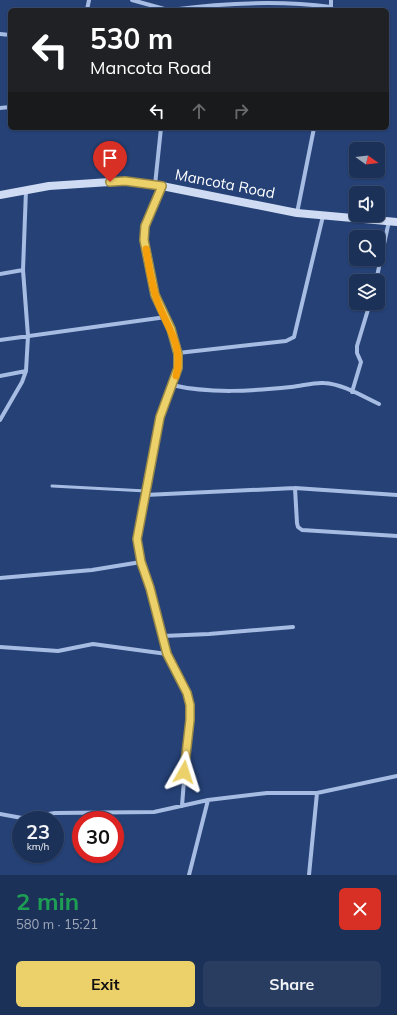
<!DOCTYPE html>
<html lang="en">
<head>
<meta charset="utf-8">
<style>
  :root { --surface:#1c3158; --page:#293d61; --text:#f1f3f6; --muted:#a0a9ba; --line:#3a4c6e; --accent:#ecd16a }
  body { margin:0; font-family:Mulish,sans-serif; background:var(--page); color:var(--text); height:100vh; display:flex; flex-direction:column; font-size:15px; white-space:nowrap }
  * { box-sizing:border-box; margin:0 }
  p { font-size:13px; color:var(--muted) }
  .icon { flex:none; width:22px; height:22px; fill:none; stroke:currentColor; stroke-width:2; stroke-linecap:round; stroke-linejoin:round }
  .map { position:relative; height:875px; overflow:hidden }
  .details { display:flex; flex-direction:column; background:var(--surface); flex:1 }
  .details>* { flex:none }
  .banner { position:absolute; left:8px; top:8px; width:381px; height:122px; border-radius:6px; box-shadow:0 1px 3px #0004,0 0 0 1px var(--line); background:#202124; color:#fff; overflow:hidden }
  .needle { width:26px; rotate:104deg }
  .controls { position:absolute; left:349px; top:142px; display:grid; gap:8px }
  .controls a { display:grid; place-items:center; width:36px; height:36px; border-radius:6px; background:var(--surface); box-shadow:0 1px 3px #0004,0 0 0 1px var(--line); font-size:20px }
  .speed { position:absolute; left:12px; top:811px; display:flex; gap:8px; font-size:20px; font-weight:700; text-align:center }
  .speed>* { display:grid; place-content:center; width:52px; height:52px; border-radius:50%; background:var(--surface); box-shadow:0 1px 3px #0004,0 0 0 1px var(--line); line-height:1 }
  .speed small { font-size:10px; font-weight:400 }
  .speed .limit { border:6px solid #d22; background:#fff; color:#111 }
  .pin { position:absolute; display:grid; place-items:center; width:34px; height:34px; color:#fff; margin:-41px -17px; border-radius:50% 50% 50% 0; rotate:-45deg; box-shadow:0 0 4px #0007 }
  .pin .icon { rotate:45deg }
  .me { position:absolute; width:44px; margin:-22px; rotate:6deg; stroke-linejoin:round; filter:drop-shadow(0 0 3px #0008) }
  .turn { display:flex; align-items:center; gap:14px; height:84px; padding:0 16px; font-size:18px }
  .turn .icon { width:52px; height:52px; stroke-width:2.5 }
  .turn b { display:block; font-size:28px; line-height:34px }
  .lanes { display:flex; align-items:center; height:38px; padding:0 16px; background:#0003; justify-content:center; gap:20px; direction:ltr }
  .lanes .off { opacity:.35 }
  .round { display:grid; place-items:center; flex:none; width:42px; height:42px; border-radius:6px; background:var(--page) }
  .headline { display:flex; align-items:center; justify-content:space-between; height:68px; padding:0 16px }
  h1 { font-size:24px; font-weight:700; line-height:30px; color:#1e9e55 }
  .button { display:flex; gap:8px; margin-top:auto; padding:8px 16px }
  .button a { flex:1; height:46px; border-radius:6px; background:var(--accent); color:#111; font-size:16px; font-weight:700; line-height:46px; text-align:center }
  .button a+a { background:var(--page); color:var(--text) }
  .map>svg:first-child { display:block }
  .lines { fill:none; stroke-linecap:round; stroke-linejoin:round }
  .service { stroke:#a6bce2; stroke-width:3 }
  .minor { stroke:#a6bce2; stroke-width:4 }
  .secondary { stroke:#cedbf3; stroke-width:8 }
  .route-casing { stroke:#998845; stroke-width:10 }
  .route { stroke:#ecd16a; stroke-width:7 }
  .slow { stroke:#f59e0b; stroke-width:7 }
  .labels { text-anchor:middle; stroke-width:3; stroke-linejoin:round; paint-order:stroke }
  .street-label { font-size:15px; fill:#fff; stroke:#254176 }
</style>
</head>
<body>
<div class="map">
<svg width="397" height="875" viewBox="0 0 397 875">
  <rect width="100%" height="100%" fill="#254176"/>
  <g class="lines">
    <path class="service" d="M52 486 146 491"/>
    <path class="minor" d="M132 0 168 10
      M87 10 89 0
      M170 10C223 3 278 0 331 7
      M331 10V0
      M0 34 10 35
      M0 108 10 107
      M155 185 161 128
      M161 186 145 226 144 240 155 295 171 329 178 353V369L160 417 137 539 141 562 150 588 167 654 187 693 190 705 182 806
      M297 213 314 128
      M0 274 23 270
      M376 281 389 221
      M0 340 166 317
      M178 353 286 341 294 337 323 216
      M0 376 26 371
      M172 385C210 394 253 391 291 387 302 386 314 382 324 383 343 384 362 396 379 404
      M352 392 361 362 357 353V346L370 303
      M0 420 22 382 26 371 28 336 23 270 26 190
      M295 488 297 523 298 527 302 530 397 536
      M145 495 295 488 397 495
      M0 578 92 570 141 562
      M163 636 209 634 293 627
      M0 647 58 651 93 644 167 654
      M0 814 22 818 55 813 154 812 208 800 267 793H317L397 776
      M189 875 208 800
      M309 875 317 793"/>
    <path class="secondary" d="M0 195 49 186 125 181 162 186 297 213 397 222"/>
  </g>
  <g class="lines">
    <g class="route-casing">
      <path id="route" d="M110 182 125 181 162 186 145 226 144 240 155 295 171 329 178 354V368L160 417 137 539 141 562 150 588 167 654 187 693 190 705V720L184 772"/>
    </g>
    <use href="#route" class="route"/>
    <path class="slow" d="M146 249C149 265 151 282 156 297 164 323 185 345 176 376"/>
  </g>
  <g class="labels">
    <g class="street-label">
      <text transform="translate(225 184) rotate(11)" y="5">Mancota Road</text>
    </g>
  </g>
</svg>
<div class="controls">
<a><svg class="needle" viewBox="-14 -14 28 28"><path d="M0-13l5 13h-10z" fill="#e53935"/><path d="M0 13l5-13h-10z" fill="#a0a9ba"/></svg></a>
<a><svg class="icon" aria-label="sound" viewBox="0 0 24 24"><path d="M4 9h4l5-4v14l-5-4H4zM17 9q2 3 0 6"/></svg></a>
<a><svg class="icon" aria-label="search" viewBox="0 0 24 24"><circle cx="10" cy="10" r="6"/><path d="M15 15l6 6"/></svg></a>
<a><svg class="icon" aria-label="layers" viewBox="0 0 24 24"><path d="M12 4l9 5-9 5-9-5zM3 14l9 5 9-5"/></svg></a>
</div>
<div class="speed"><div>23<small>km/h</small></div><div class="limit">30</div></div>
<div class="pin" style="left:110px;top:182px;background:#d93025"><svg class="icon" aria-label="arrive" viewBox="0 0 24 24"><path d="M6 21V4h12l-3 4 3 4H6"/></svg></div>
<svg class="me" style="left:184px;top:772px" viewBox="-20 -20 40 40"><path d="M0-17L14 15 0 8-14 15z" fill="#ecd16a" stroke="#fff" stroke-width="4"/></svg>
<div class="banner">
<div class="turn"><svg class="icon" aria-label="left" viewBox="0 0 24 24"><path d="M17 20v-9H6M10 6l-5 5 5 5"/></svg><div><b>530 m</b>Mancota Road</div></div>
<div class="lanes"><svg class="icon" aria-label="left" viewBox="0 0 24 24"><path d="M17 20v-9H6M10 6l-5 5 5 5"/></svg><svg class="icon off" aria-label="ahead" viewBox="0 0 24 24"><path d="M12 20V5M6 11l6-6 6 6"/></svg><svg class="icon off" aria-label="right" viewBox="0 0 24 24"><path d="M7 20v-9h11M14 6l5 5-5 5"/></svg></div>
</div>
</div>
<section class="details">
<div class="headline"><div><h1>2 min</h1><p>580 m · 15:21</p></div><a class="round" style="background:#d93025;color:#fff"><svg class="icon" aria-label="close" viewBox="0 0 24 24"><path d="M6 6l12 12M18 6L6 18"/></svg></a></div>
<div class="button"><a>Exit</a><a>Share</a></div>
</section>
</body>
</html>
